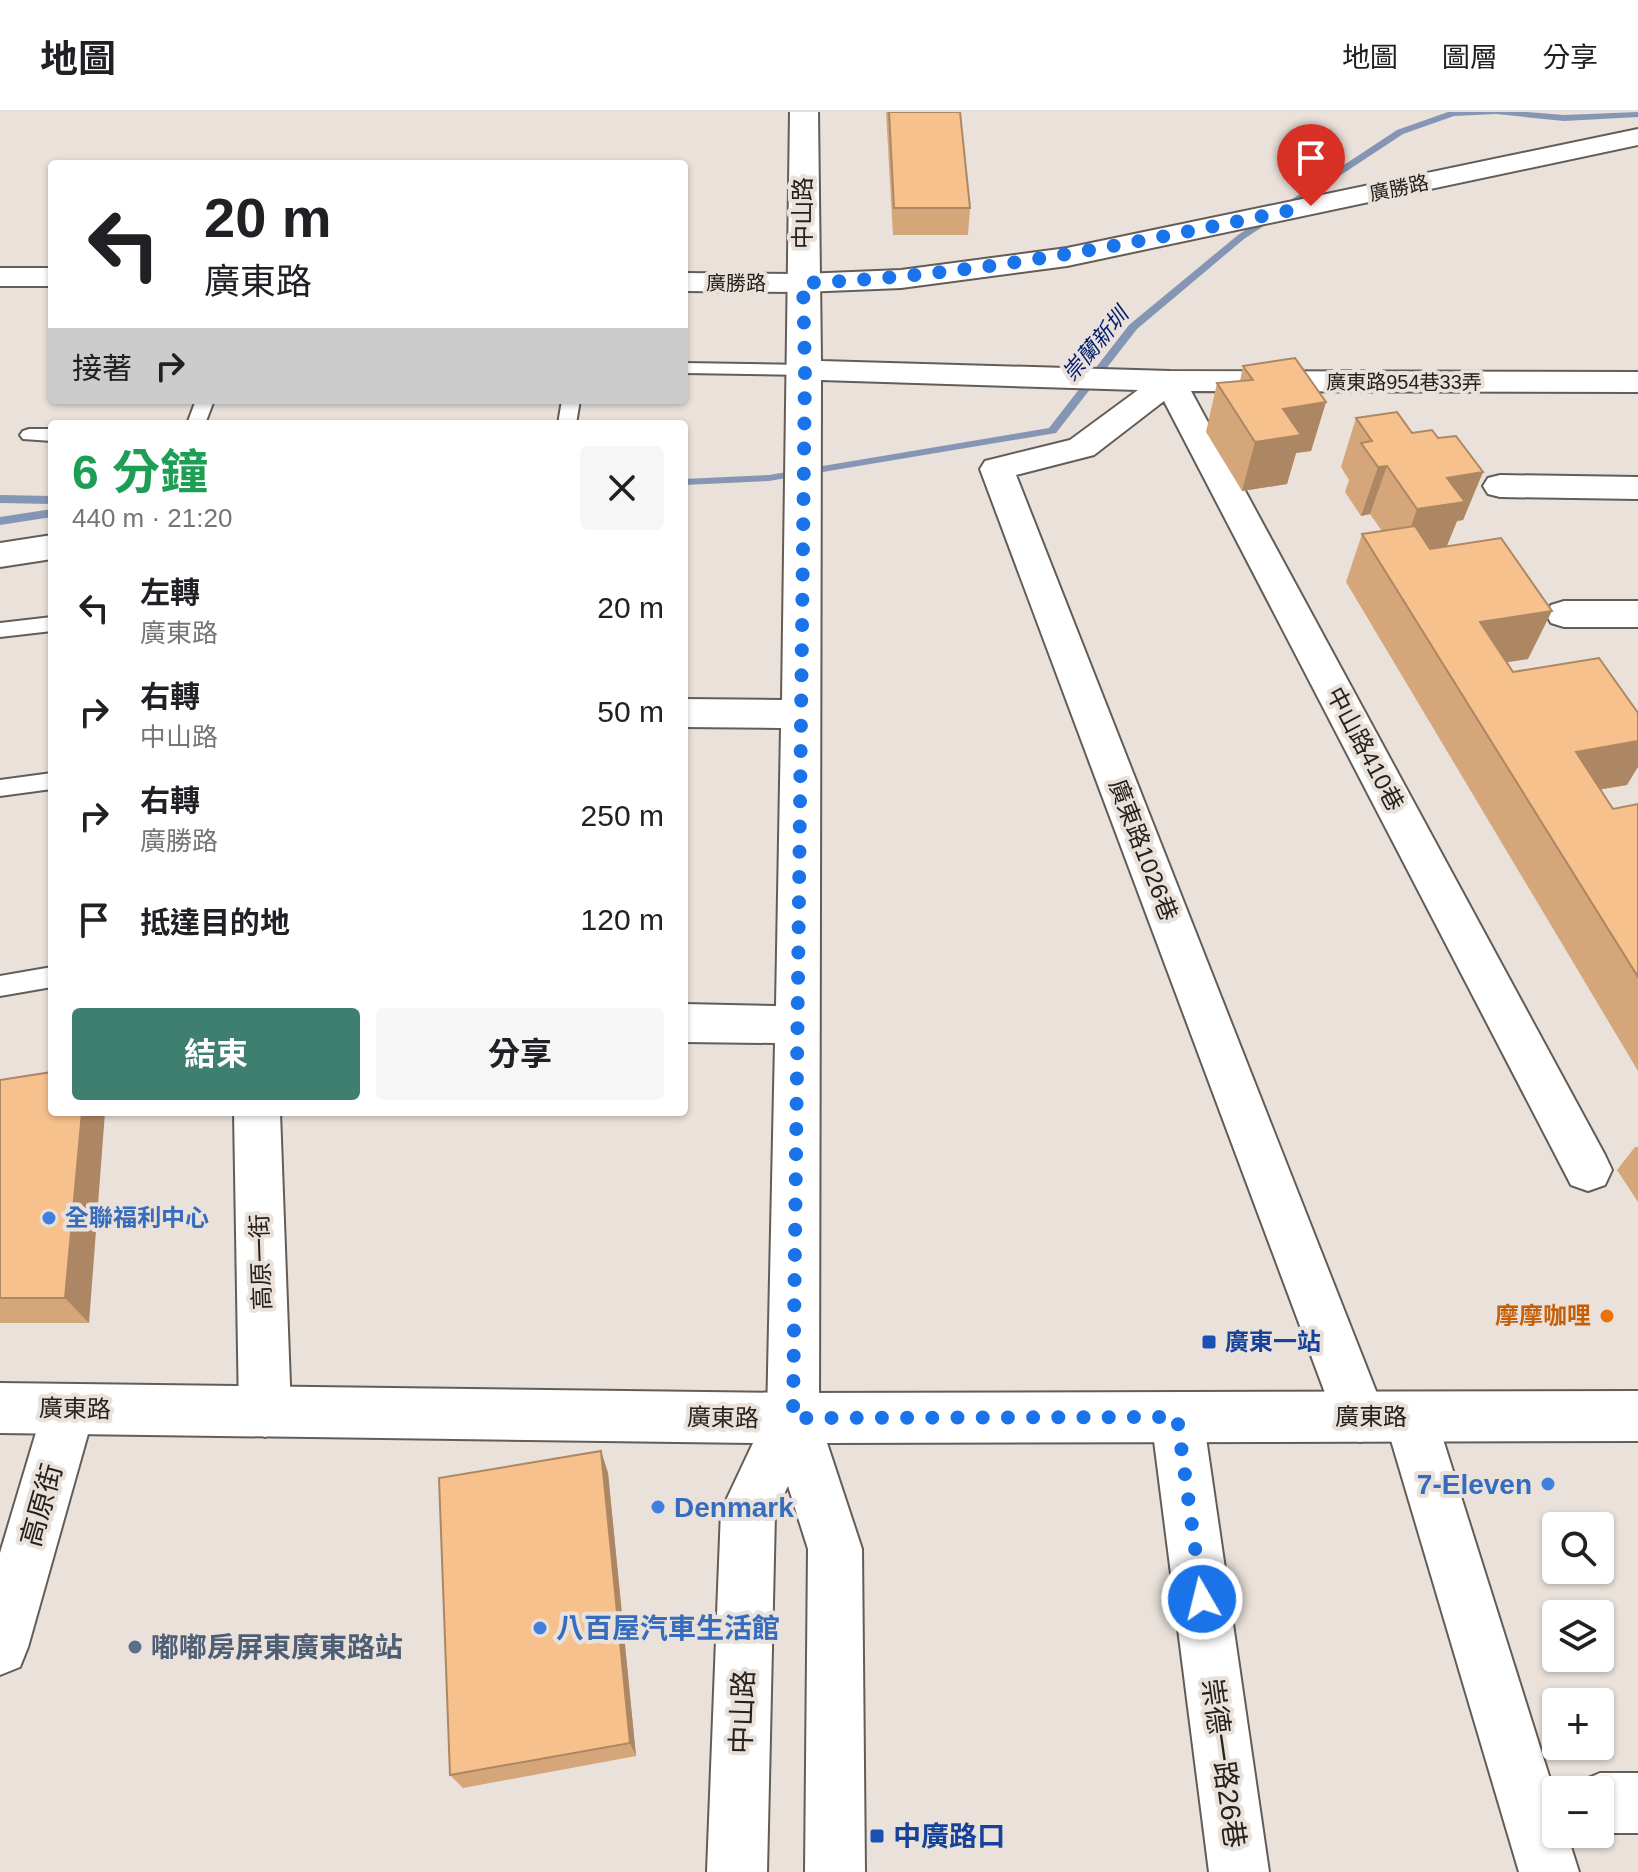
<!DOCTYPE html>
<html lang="zh-TW">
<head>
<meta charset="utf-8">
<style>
  :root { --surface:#fff; --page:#f6f6f6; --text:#202124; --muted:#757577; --line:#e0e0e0; --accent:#3e7f70 }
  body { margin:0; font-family:Arial,"Noto Sans TC",sans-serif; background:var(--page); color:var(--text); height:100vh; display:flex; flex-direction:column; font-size:30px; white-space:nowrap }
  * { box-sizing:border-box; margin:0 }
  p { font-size:26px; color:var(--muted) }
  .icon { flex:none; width:44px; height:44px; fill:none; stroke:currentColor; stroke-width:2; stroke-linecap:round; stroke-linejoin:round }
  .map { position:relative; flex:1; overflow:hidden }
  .drawer { position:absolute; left:48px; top:308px; width:640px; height:696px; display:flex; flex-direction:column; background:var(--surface); border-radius:8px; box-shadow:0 2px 6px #0004 }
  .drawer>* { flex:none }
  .top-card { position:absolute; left:48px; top:48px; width:640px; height:244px; border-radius:8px; box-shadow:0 2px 6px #0004; background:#fff; color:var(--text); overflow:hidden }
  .tools { position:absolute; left:1542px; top:1400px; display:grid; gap:16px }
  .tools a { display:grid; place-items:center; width:72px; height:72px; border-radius:8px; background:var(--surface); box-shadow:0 2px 6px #0004; font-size:40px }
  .pin { position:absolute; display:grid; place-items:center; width:68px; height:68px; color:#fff; margin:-82px -34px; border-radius:50% 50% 50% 0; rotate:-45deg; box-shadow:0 0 8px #0007 }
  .pin .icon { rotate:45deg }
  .me { position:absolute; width:88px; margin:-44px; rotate:352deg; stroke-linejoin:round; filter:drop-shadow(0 0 6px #0008) }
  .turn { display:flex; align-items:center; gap:28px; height:168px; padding:0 24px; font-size:36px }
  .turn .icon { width:104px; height:104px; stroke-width:2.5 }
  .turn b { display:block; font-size:56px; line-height:68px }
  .then { display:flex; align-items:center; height:76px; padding:0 24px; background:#0003; gap:16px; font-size:30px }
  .round { display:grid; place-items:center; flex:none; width:84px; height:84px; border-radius:8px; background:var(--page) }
  .head { display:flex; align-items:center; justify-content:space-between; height:136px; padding:0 24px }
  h1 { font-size:48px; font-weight:700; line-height:60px; color:#1e9e55 }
  .cta { display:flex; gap:16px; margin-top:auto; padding:16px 24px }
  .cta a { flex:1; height:92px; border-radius:8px; background:var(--accent); color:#fff; font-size:32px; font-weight:700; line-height:92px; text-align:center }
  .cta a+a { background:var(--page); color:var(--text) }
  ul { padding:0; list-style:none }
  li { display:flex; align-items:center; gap:24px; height:104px; padding:0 24px }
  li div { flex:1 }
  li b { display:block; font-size:30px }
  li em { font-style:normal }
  header { display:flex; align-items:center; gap:48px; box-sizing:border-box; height:112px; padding:0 40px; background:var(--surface); border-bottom:2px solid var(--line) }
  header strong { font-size:38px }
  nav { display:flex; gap:44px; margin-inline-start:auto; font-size:28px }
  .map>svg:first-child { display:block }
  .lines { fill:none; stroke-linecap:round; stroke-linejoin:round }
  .stream { fill:#8595b4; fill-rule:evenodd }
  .lane-casing { stroke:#635c57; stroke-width:4 }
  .street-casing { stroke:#635c57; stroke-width:4 }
  .secondary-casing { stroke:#635c57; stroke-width:4 }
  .lane { fill:#fff; fill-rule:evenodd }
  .street { fill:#fff; fill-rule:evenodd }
  .secondary { fill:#fff; fill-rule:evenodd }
  .wall { fill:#d4a679 }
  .shaded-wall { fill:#ad8763 }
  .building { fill:#f7c18d; stroke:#ad8763; stroke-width:2 }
  .route { stroke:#1a73e8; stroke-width:14; stroke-dasharray:0 25.2 }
  .shop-dot { fill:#3f7fe0; stroke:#e9e1da; stroke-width:3 }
  .food-dot { fill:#e8710a; stroke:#e9e1da; stroke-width:3 }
  .transit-dot { fill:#1a4fb4; stroke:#e9e1da; stroke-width:3 }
  .service-dot { fill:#5c6f8a; stroke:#e9e1da; stroke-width:3 }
  .labels { text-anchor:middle; stroke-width:8; stroke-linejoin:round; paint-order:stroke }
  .far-street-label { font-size:20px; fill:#24211f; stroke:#e9e1da }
  .far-water-label { font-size:22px; font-style:italic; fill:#011c6f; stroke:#e9e1da }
  .street-label { font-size:24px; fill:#24211f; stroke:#e9e1da }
  .shop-label { font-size:24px; font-weight:bold; fill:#366cbe; stroke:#e9e1da; text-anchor:start }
  .food-label { font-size:24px; font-weight:bold; fill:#c56008; stroke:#e9e1da; text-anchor:end }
  .transit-label { font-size:24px; font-weight:bold; fill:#164399; stroke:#e9e1da; text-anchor:start }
  .near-shop-label { font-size:28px; font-weight:bold; fill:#366cbe; stroke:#e9e1da; text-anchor:start }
  .near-street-label { font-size:28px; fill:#24211f; stroke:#e9e1da }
  .near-service-label { font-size:28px; font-weight:bold; fill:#4e5e75; stroke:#e9e1da; text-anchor:start }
  .near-transit-label { font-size:28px; font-weight:bold; fill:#164399; stroke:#e9e1da; text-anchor:start }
</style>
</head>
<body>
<header>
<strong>地圖</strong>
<nav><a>地圖</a><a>圖層</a><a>分享</a></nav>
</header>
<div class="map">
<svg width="1638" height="1760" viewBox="0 0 1638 1760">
  <rect width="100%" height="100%" fill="#e9e1da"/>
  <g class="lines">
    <path class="stream" d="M1448 0H1527L1564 3 1638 0V5L1564 9 1496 2 1454 4 1403 22 1244 127 1137 217 1056 321 769 369 684 373V367L769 363 1049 316 1129 213 1238 123 1397 18Z
      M0 383 52 384V392L0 391Z
      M52 397V405L0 413V405Z"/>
    <g class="lane-casing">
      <path id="lane" d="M684 251 805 253 814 258 805 263 684 261Z
        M196 288H214L205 312H187Z
        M562 288H580L576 312H558Z
        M29 317H52V329L23 327 20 323 23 319Z
        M52 505V519L0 525V511Z
        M52 661V677L0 684V668Z
        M52 855V875L0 884V864Z"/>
    </g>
    <g class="street-casing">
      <path id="street" d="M790 0H818L821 249 1170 259 1638 260V280L1191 279 1605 1043 1612 1058 1605 1073 1588 1079 1571 1073 1164 289 1094 343 1016 363 1385 1302 1392 1287 1410 1280 1428 1287 1436 1305 1556 1686V1722H1567L1579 1760H1519L1385 1308 1378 1323 1360 1330 1342 1323 1334 1305 980 357 985 349 1070 328 1138 278 821 268 819 1306 811 1324 793 1331 775 1324 767 1306 775 931 684 930V892L776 894 781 616 684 615V587L782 588Z
        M1500 363 1638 365V387L1500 385 1488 382 1483 374 1488 366Z
        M52 423V447L0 455V431Z
        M1564 489H1638V515H1564L1551 511 1546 502 1551 493Z
        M234 1000H280L291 1300 283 1318 265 1325 247 1318 239 1300Z
        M69 1272 87 1279 95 1297 28 1535 20 1555 0 1563V1441L43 1297 51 1279Z
        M1177 1280 1195 1287 1203 1305 1269 1760H1209L1151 1305 1159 1287Z
        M1600 1661H1638V1721H1600V1678H1576L1579 1670Z"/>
    </g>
    <g class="secondary-casing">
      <path id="secondary" d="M1638 17V33L1067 154 901 176 803 180 684 179V161L803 162 901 158 1067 136Z
        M0 156H52V174H0Z
        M0 1271 793 1281 1638 1279V1329L827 1331 862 1437 865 1760H805L808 1437 788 1374 775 1401 767 1760H707L721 1399 753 1331 0 1321Z"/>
    </g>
    <use href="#lane" class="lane"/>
    <use href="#street" class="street"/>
    <use href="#secondary" class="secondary"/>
  </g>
  <path class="wall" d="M886 0H960L970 96 968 123H893Z
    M1243 254 1326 290 1311 339 1296 341 1287 372 1242 379 1206 320 1217 271 1240 269Z
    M1356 306 1438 326 1483 360 1463 408 1457 409 1447 434 1528 547 1507 550 1513 560 1627 673 1600 677 1613 697 1638 692V959L1346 470 1362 422 1382 419 1370 402 1361 404 1345 380 1349 368 1341 355Z
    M0 968 89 1211H0Z
    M1635 1035H1638V1090L1617 1058Z
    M601 1339 608 1361 636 1644 463 1676 450 1663Z"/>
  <path class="shaded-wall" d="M1326 290 1311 339 1296 341 1287 372 1242 379 1255 330 1283 297Z
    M1387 354 1370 402 1361 404 1378 355Z
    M1483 360 1463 408 1457 409 1445 438 1400 446 1417 397 1447 366Z
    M1552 499 1528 547 1459 558 1480 510Z
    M1638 629V655L1627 673 1550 686 1576 640Z
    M82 1000H105L89 1211 65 1186Z
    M601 1339 608 1361 636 1644 630 1631Z"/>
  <path class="building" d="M889 0H960L970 96H894Z
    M1295 246 1326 290 1283 297 1301 323 1255 330 1217 271 1253 268 1243 254Z
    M1397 300 1412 321 1432 318 1438 326 1456 324 1483 360 1447 366 1465 390 1417 397 1387 354 1378 355 1361 331 1372 329 1356 306Z
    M1415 414 1430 437 1501 426 1552 499 1480 510 1513 560 1599 546 1638 601V629L1576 640 1613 697 1638 692V865L1362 422Z
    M52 960V1000H82L65 1186H0V968Z
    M601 1339 630 1631 450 1663 439 1366Z"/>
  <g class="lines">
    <path class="route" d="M1202 1487 1177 1305 793 1306 805 258 803 171C979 164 1140 130 1311 94"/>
  </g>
  <g class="shop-dot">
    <circle cx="49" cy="1106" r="8"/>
    <circle cx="1548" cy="1372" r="8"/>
    <circle cx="658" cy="1395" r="8"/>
    <circle cx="540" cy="1516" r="8"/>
  </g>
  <circle class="food-dot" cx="1607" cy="1204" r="8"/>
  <g class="transit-dot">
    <rect x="1201" y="1222" width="16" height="16" rx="4"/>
    <rect x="869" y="1716" width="16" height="16" rx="4"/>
  </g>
  <circle class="service-dot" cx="135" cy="1535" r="8"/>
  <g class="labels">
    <g class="far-street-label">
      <text transform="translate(1399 76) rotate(-12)" y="7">廣勝路</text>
      <text x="736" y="178">廣勝路</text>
      <text x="1404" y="277">廣東路954巷33弄</text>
    </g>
    <g class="far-water-label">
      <text transform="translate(1095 232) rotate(-50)" y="8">崇蘭新圳</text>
    </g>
    <g class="street-label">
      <text transform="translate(803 101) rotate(-90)" y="8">中山路</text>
      <text transform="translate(1365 637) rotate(62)" y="8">中山路410巷</text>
      <text transform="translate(1143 738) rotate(69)" y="8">廣東路1026巷</text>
      <text transform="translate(261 1150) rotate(-92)" y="8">高原一街</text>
      <text transform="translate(75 1297) rotate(1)" y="8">廣東路</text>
      <text x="1371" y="1313">廣東路</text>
      <text transform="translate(723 1306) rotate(1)" y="8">廣東路</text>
    </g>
    <g class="shop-label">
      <text x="65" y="1114">全聯福利中心</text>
    </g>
    <g class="food-label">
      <text x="1591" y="1212">摩摩咖哩</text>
    </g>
    <g class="transit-label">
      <text x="1225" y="1238">廣東一站</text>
    </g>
    <g class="near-shop-label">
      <text x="1532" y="1382" text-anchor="end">7-Eleven</text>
      <text x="674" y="1405">Denmark</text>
      <text x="556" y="1526">八百屋汽車生活館</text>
    </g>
    <g class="near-street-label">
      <text transform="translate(41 1393) rotate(-74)" y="10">高原街</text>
      <text transform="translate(742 1600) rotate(-88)" y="10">中山路</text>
      <text transform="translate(1224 1651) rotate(82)" y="10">崇德一路26巷</text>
    </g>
    <g class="near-service-label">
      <text x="151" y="1545">嘟嘟房屏東廣東路站</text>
    </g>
    <g class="near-transit-label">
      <text x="893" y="1734">中廣路口</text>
    </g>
  </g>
</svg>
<div class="tools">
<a><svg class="icon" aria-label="search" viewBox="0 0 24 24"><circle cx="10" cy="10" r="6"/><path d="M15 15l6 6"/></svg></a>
<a><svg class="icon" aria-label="layers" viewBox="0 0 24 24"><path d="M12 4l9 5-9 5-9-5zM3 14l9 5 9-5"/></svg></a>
<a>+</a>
<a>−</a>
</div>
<div class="pin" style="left:1311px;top:94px;background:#d93025"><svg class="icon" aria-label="arrive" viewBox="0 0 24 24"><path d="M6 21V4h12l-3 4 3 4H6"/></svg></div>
<svg class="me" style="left:1202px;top:1487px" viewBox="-20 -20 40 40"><circle r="17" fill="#1a73e8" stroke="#fff" stroke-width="3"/><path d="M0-11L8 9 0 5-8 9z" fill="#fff"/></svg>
<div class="top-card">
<div class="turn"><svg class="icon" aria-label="left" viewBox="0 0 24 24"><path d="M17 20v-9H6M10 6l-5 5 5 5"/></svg><div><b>20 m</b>廣東路</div></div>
<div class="then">接著<svg class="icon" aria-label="right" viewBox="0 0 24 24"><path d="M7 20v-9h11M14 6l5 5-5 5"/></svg></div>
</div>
<section class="drawer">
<div class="head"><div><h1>6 分鐘</h1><p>440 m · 21:20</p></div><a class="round"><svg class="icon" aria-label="close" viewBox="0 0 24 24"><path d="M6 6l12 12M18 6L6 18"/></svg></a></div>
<ul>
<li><svg class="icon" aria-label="left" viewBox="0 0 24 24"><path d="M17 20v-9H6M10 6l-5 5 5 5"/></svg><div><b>左轉</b><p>廣東路</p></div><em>20 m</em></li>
<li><svg class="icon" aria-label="right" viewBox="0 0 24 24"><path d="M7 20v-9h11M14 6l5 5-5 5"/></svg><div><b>右轉</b><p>中山路</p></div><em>50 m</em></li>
<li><svg class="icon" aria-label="right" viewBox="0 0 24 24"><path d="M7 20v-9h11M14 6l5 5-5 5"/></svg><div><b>右轉</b><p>廣勝路</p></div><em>250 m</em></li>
<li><svg class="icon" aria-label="arrive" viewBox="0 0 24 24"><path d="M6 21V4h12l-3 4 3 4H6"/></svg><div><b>抵達目的地</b></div><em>120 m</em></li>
</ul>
<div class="cta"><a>結束</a><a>分享</a></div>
</section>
</div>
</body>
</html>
